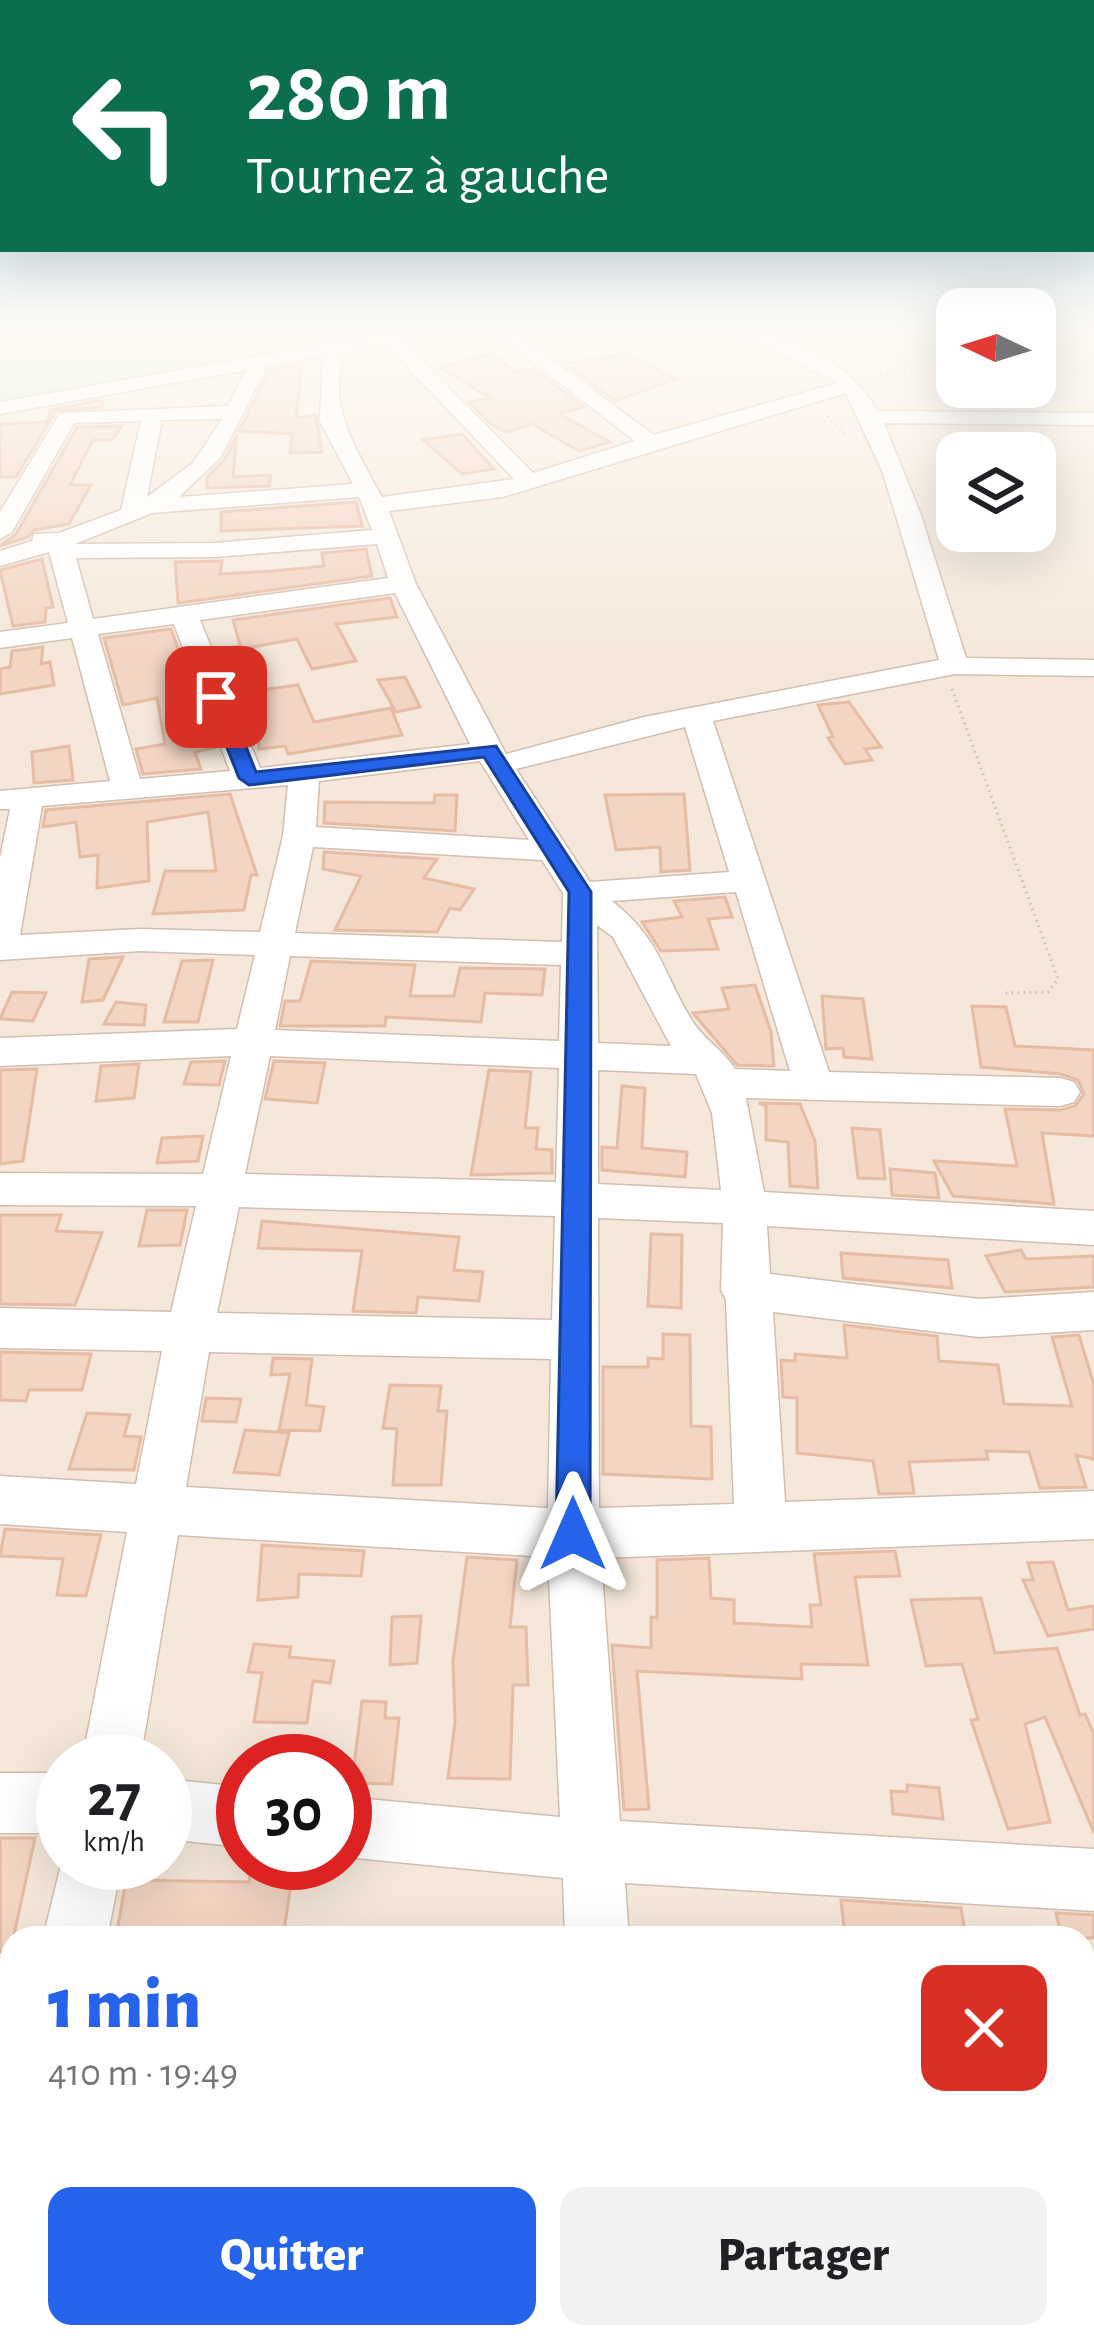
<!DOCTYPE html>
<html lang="fr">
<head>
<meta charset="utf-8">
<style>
  :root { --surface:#fff; --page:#f2f2f2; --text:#202124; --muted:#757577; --accent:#2563eb }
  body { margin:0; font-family:"Alegreya Sans",sans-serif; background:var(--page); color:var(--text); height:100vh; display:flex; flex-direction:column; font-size:45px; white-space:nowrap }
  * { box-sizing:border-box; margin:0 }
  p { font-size:39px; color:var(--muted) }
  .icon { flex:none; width:66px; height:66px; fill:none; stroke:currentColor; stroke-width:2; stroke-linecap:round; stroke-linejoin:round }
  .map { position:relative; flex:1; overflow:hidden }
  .side { position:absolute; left:0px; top:1926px; width:1095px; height:423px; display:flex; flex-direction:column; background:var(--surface); border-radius:36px 36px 0 0; box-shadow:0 12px 48px #0002 }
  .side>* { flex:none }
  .top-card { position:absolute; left:0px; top:0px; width:1095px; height:252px; box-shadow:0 12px 48px #0002; background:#0b6e4f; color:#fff; overflow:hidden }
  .needle { width:78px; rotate:274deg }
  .tools { position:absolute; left:936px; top:288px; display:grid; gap:24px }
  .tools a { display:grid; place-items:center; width:120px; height:120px; border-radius:24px; background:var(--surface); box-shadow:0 12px 48px #0002; font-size:60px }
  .speed { position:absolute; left:36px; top:1734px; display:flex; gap:24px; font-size:60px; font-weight:700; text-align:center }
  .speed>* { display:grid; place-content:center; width:156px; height:156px; border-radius:50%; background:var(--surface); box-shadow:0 12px 48px #0002; line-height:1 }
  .speed small { font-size:30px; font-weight:400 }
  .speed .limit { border:18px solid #d22; background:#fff; color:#111 }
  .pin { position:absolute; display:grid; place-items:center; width:102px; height:102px; color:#fff; margin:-51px; border-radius:24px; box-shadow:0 6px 18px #0006 }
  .me { position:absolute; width:132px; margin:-66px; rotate:0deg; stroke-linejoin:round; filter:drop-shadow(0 0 9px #0008) }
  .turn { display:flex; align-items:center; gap:42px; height:252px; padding:0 48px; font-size:54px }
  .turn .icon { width:156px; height:156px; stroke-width:2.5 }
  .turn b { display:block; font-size:84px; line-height:102px }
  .round { display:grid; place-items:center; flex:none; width:126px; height:126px; border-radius:24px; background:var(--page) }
  .overview { display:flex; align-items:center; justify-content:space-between; height:204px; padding:0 48px }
  h1 { font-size:72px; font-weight:800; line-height:90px; color:var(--accent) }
  .primary-button { display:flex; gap:24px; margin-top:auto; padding:24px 48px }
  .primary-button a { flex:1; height:138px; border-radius:24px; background:var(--accent); color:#fff; font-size:48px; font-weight:800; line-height:138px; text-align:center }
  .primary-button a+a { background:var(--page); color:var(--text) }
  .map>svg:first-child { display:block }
  .residential { fill:#f5e8da; fill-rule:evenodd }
  .green { fill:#d8ecc9 }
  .building { fill:#f3d5c3; stroke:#e6bba3; stroke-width:3 }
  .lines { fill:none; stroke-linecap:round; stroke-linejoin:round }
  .minor-casing { stroke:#d1beb0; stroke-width:3 }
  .path { stroke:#d9b8a5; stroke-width:3; stroke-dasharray:1.5 4.5; stroke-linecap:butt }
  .minor { fill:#fff; fill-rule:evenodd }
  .route { fill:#2563eb; stroke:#184099; stroke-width:3 }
</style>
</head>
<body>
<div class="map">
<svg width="1094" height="2348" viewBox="0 0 1094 2348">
  <rect width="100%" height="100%" fill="#fdf6ec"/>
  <path class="residential" d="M438 333H957V387H1035V333H1094V2348H0V410ZM957 453H1035V531H957ZM63 1761H165V1863H63ZM243 1761H345V1863H243ZM12 1938H1083V2337H12Z"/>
  <path class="green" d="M0 333H408L0 404Z"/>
  <path class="building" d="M494 353 515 372 534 369 584 407 561 413 563 416 610 442 579 451 532 424 506 432 491 424 469 402 490 398 440 367Z
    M627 354 676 379 615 401 566 364Z
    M302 364 296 418 316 415 322 452 290 453 292 434 239 431 270 370Z
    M101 400 103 407 56 411 16 477H0V424L48 422 50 410Z
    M122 426 112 440H93L70 485H91L69 524 34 530 28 537 0 546 16 534 77 427Z
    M462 434 494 469 462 474 423 440Z
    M237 435 233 477 271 475 269 486 207 488V477L225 459Z
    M356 502 362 526 221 531V512Z
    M366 549 372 576 178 603 175 562 222 561 220 574 274 571 324 566 322 553Z
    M42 559 53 607 46 608 45 622 13 626 0 570Z
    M390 598 397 617 336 624 356 661 312 669 297 639 241 649 233 620Z
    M171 629 214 748 195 752 201 769 143 774 136 749 165 744 157 698 123 705 104 638Z
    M240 646 252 673 228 678 217 650Z
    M43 647 41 664 50 662 54 685 0 694V669L10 667 12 651Z
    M405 677 420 707 396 712 378 680Z
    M298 685 314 722 391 708 402 735 288 754 285 746 259 749 257 715 247 692Z
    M849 702 881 747 865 749 872 760 845 764 828 738 833 737 818 705Z
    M69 746 73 780 34 783 32 752Z
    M230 794 257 875H251L244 910 153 914 165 871H216L208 812 147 822 149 881 97 888 98 855 80 857 76 822 43 827 46 810Z
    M684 794 690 870 661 872 660 847 616 850 605 795Z
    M435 795H457L455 831 324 823 325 802 434 803Z
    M324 852 437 859 424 878 474 889 460 910 450 908 437 932 335 930 361 876 323 869Z
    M725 897 732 917 708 919 718 949 661 951 642 922 682 917 674 901Z
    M123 957 103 1000 82 1002 89 959Z
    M213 960 198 1022H164L182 961Z
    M311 961 415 965 410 996H454L460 968 545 969 542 995 485 993 481 1022 386 1017 385 1026H280L285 1001H300Z
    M755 985 771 1032 774 1066 737 1065 693 1013 729 1009 722 988Z
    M12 992 46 993 33 1021 0 1019Z
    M822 996 863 999 872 1059 844 1057 843 1048 826 1049Z
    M116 1002 146 1005 144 1025 104 1024Z
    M972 1006 1006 1007 1015 1046 1094 1050V1136L1042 1133 1054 1204 953 1196 934 1161 1017 1166 1005 1109 1061 1110 1075 1106 1084 1094 1078 1080 1061 1074 981 1067Z
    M225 1061 219 1085 184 1084 191 1062Z
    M274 1061 325 1063 317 1103 265 1099Z
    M139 1064 134 1098 96 1101 101 1066Z
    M37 1069 23 1161 0 1164V1070Z
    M489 1070 531 1072 525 1128H538L536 1149 552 1150V1173L471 1175Z
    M622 1086 645 1088 642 1148 687 1152 685 1177 602 1170V1147L617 1148Z
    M759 1103 800 1104 815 1141 818 1188 790 1186 788 1142 766 1140V1106Z
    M852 1128 880 1130 885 1179 858 1178Z
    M203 1136 198 1161 157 1163 162 1138Z
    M890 1169 935 1173 939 1198 892 1195Z
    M147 1210H187L180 1245 139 1246Z
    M0 1215H61L56 1231 102 1233 75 1305 0 1304Z
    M262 1221 459 1237 454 1270 483 1272 479 1301 418 1297 416 1313 353 1311 362 1251 258 1248Z
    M651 1234 682 1235 681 1308 648 1306Z
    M1021 1250 1026 1259 1094 1256V1287L1005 1292 986 1256Z
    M841 1253 948 1260 952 1288 843 1278Z
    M844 1325 937 1336 939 1361 998 1365 1004 1404 1072 1406 1052 1337 1079 1335 1094 1385V1459L1076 1455 1086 1487 1040 1488 1029 1452 986 1451 988 1459 909 1462 914 1493 879 1494 873 1461 797 1453V1398L783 1397 781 1360 795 1361V1354L847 1358Z
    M663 1334 690 1335 691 1426 711 1427 712 1479 603 1474V1367H648V1358L663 1359Z
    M0 1352 91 1354 82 1390H29L26 1401 0 1400Z
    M273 1358 312 1359 306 1405 324 1407 320 1431 279 1430 290 1374 271 1375Z
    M390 1385 441 1386 438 1411H447L441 1485H393L397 1429 383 1428Z
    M206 1398 241 1399 236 1422 202 1421Z
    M87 1413 130 1415 124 1436 141 1437 134 1470 69 1469Z
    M245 1430 289 1433 279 1475 234 1472Z
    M5 1529 101 1535 86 1596 57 1595 63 1559 0 1556Z
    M262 1545 364 1551 361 1576 299 1574 298 1597 258 1600Z
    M895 1551 900 1576 855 1577 868 1665 801 1664 802 1679 637 1671 649 1809 624 1810 612 1645 651 1648V1617L657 1618V1560L709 1558 711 1598 734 1600V1623L812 1627 810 1605H821L814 1554Z
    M467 1557 517 1560 510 1627H526L528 1685H513L510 1779 448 1778 455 1722 453 1661Z
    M1053 1562 1068 1610 1094 1606V1629L1048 1636 1023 1580H1033L1028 1563Z
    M981 1598 995 1653 1057 1648 1080 1715 1085 1714 1094 1734V1833L1045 1717 1025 1724 1050 1822 1008 1829 971 1720 978 1719 962 1664 926 1666 911 1600Z
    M421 1616 417 1663 390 1665 392 1617Z
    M254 1644 291 1647 289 1657 334 1661 330 1683 313 1681 307 1723 254 1722 262 1673 248 1672Z
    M362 1701 386 1702 385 1718H399L392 1784 352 1783Z
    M907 1785 939 1788 943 1819 893 1814 891 1791 907 1792Z
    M0 1838H35L10 1953 0 1952Z
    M252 1863H294L283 1938H116L126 1880 249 1882Z
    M841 1900 961 1908 966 1938H845Z
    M1056 1913 1094 1915V1938H1062Z"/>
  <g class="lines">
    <g class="minor-casing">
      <path id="minor" d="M389 333H432L404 342 533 473 635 441 495 333H516L654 435 838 383 735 333C790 333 851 361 877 411L1094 413V425L884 423 921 515 966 658 1094 660V676L955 674 713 721 829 1072 1060 1078 1074 1082 1080 1092 1074 1102 1060 1106 746 1098 764 1192 1094 1211V1245L767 1226 770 1274 979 1299 1094 1292V1330L979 1337 773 1312 785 1502 1094 1491V1539L601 1558 620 1821 1094 1849V1911L625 1883 629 1938H565L563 1878 345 1857V1797L560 1817 548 1557 178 1535 140 1761H82L127 1532 0 1524V1476L136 1484 162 1351 0 1348V1308L171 1312 196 1206 0 1205V1173L203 1174 231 1056 0 1066V1038L237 1029 255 955 140 951 0 960V858L10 809H0V791L110 781 72 638 0 648V632L68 623 49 552 0 566V551L32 541 34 534 59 533 121 510 141 421 74 423 12 532 0 539V512L60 413 228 406 246 370 0 414V402ZM386 345 514 479 382 497C358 452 326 406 344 353ZM323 356 320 421 353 484 179 497 221 457 267 366ZM846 393 883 473 939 660 644 717 506 754 416 584 389 511 503 497ZM222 419 193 463 147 497 162 420ZM359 497 372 530 215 543 75 544 152 513ZM377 544 388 578 93 619 76 558 215 557ZM395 593 470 744 260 768 200 620ZM174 624 230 771 140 779 98 634ZM685 727 729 872 590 882 516 769ZM480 761 529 840 316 827 319 781ZM288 785 283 836 260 932 140 929 20 935 42 806ZM313 847 542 860 563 893 562 942 295 933ZM736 892 790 1071 735 1069C723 1050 702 1038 691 1019 662 971 661 940 612 901ZM597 925 613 937 671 1046 598 1043ZM290 956 561 965 559 1041 275 1030ZM270 1056 559 1068 556 1182 245 1174ZM598 1070 696 1074 712 1113 721 1190 598 1184ZM239 1207 555 1216 552 1320 217 1313ZM598 1218 723 1223 721 1290 726 1300 734 1504 599 1508ZM209 1352 551 1359 548 1508 186 1487Z
        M0 1773H63V1833H0Z
        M165 1779 243 1787V1847L165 1839Z
        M63 1857V1863H122L107 1938H43Z
        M12 2214V2337H21L0 2346V2219Z
        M591 2337H665L666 2348H592Z"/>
    </g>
    <path class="path" d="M1041 333 1094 338
      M933 370H957
      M1035 370 1094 371
      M868 374 918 372 957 358
      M827 416 848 437
      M952 689 1058 979 1048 992 1003 993"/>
    <use href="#minor" class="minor"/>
  </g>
  <linearGradient id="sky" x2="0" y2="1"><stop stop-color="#97c7e8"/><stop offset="0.5" stop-color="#fefbf6"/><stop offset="1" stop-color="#fefbf6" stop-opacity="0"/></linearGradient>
  <rect width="1094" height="662" fill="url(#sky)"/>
  <path class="route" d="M216 691 226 697 256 772 496 746 591 892 590 1534 585 1545 573 1550 561 1545 556 1534 569 892 484 757 249 785 239 778 207 697Z"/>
</svg>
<div class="tools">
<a><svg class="needle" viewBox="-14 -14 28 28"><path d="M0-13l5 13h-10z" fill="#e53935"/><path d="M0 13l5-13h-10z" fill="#757577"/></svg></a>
<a><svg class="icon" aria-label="layers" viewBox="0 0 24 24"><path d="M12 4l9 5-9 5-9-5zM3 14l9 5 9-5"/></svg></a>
</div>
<div class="speed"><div>27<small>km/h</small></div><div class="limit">30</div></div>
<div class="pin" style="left:216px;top:697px;background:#d93025"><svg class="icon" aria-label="arrive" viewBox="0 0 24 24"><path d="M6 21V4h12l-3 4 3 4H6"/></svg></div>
<svg class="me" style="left:573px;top:1534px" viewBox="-20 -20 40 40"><path d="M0-17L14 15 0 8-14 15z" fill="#2563eb" stroke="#fff" stroke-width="4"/></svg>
<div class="top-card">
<div class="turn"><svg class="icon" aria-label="left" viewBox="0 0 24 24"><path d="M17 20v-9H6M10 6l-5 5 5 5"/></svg><div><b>280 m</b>Tournez à gauche</div></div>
</div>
<section class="side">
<div class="overview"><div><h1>1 min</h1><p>410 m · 19:49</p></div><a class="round" style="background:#d93025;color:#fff"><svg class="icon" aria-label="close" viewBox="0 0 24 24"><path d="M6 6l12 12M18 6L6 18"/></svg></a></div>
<div class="primary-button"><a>Quitter</a><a>Partager</a></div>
</section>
</div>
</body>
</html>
